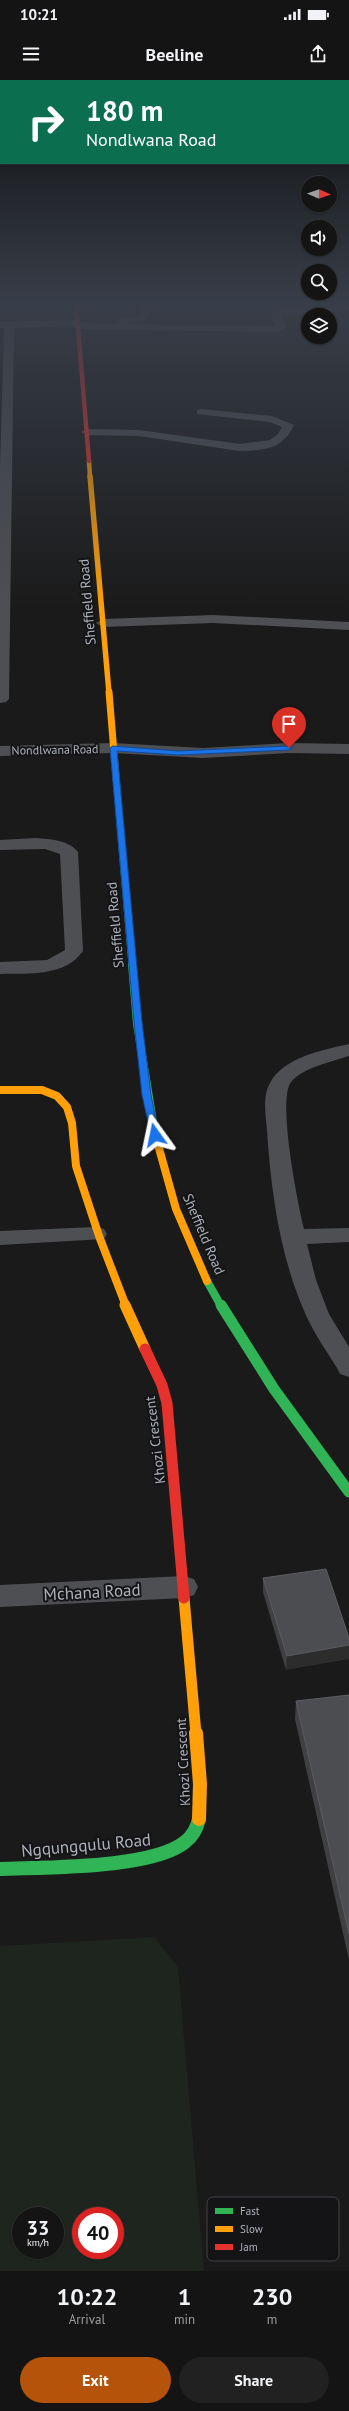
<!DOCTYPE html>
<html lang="en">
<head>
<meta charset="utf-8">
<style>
  :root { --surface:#141414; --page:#212122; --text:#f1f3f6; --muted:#9d9ea0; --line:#333334; --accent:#b45309 }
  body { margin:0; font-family:"PT Sans",sans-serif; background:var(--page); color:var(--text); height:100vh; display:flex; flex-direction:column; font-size:15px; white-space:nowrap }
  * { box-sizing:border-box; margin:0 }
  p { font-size:13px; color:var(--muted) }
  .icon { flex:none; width:22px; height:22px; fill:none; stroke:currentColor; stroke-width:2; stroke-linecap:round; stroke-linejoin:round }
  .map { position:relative; height:2191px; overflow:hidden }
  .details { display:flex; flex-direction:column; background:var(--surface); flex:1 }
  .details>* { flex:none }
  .banner { position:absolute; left:0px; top:0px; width:349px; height:84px; box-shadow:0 1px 3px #0004,0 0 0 1px var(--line); background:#0b6e4f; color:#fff; overflow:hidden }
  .needle { width:26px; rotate:92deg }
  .fabs { position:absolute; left:301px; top:96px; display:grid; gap:8px }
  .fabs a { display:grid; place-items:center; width:36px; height:36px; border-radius:50%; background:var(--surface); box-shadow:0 1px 3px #0004,0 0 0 1px var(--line); font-size:20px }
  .speed { position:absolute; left:12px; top:2127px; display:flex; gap:8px; font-size:20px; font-weight:700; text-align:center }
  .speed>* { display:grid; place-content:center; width:52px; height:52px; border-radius:50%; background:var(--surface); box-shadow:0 1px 3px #0004,0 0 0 1px var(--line); line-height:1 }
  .speed small { font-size:10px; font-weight:400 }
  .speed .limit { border:6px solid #d22; background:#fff; color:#111 }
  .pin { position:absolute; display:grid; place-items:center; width:34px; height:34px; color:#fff; margin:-41px -17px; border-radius:50% 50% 50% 0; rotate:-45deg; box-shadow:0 0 4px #0007 }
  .pin .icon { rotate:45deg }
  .me { position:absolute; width:44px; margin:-22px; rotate:348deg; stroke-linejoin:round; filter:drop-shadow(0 0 3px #0008) }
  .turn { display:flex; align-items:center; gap:14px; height:84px; padding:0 20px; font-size:18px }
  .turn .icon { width:52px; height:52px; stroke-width:2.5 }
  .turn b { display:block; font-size:28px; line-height:34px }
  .eta { display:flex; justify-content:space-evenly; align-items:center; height:68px; text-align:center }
  .eta b { font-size:24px; font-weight:700; line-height:28px }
  .action { display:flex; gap:8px; margin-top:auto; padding:8px 20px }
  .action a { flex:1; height:46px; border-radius:24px; background:var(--accent); color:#fff; font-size:16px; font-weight:700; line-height:46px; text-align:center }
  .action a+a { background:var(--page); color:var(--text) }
  .status { display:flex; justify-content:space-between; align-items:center; height:28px; padding:0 20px; background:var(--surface); direction:ltr }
  .status svg { height:11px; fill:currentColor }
  header { display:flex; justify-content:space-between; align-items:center; height:52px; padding:0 20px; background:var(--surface); font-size:18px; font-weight:700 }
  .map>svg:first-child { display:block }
  .green { fill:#1e241e; fill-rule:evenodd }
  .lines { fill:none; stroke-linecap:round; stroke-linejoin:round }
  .street { fill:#4e4f53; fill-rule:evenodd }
  .fast-far3 { stroke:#30b455; stroke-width:7 }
  .fast-far2 { stroke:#30b455; stroke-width:8 }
  .fast-far1 { stroke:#30b455; stroke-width:11 }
  .fast { stroke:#30b455; stroke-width:14 }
  .slow-far5 { stroke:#ff9f0a; stroke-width:4.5 }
  .slow-far4 { stroke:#ff9f0a; stroke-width:5.5 }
  .slow-far3 { stroke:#ff9f0a; stroke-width:7 }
  .slow-far2 { stroke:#ff9f0a; stroke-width:8 }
  .slow-far1 { stroke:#ff9f0a; stroke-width:11 }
  .slow { stroke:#ff9f0a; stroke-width:14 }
  .jam-far1 { stroke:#e5322d; stroke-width:4.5 }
  .jam { stroke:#e5322d; stroke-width:11 }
  .wall { fill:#404043 }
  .shaded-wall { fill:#2c2c2d }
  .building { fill:#4c4d50; stroke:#5b5c60 }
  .route { fill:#1a73e8; stroke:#114b97 }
  .labels { text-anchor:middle; stroke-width:4; stroke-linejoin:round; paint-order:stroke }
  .far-street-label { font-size:12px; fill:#acb1ba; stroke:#141416 }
  .street-label { font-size:14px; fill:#acb1ba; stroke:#141416 }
  .near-street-label { font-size:17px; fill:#acb1ba; stroke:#141416 }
  .key { fill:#141416; stroke:#424347; stroke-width:1 }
  .key-label { font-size:11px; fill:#acb1ba }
</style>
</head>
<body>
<div class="status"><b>10:21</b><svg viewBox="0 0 49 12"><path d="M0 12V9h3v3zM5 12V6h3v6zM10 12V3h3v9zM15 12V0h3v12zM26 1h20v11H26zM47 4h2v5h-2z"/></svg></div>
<header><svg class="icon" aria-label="menu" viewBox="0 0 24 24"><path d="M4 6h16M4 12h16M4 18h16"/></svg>Beeline<svg class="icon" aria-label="share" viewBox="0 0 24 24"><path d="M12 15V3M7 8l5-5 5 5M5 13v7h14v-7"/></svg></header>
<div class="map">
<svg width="349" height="2191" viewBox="0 0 349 2191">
  <rect width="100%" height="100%" fill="#1a1a1a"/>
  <path class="green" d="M154 1857 178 1887 204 2191H0V1866ZM21 2136H55V2170H21ZM81 2136H115V2170H81Z"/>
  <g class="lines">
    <path class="street" d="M142 223H152V231L144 241 124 244 275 246 271 233 278 229 349 225V231L281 235 286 248 277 252 78 249 73 246 14 248 9 619 6 622 0 623V387L4 248H0V242L78 240 83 243 120 244 116 241 118 239 138 236 142 231Z
      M201 329 272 336 294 345C282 370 265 370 240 371L139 356 87 355 81 352 87 349 139 350 240 364 270 360 278 354 282 347 270 342 197 334V330Z
      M213 535 349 542V550L213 543 103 547 96 543 103 539Z
      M113 663 203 668 289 663 349 664V674L289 673 203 678 113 673 0 676V666Z
      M36 758C50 759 69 760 78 772L83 871C65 897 28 893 0 894V882L47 880 65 870 60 774 45 769 0 770V760Z
      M349 964V976C331 982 304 987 291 1002 277 1020 298 1125 304 1149L349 1148V1162L307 1164 316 1200 329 1234 349 1267V1297L340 1294 337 1288C326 1270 313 1252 305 1233 280 1177 271 1111 267 1051 266 1036 262 1017 270 1003 284 977 323 970 349 964Z
      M96 1147 104 1149 107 1154 104 1159 0 1165V1151Z
      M184 1496 194 1499 198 1507 194 1515 184 1518 0 1527V1505Z"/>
    <path class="fast-far3" d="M118 721 132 885"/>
    <path class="fast-far2" d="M132 884 137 944 155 1054
      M207 1201 221 1226"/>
    <path class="fast-far1" d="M221 1225 274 1309 349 1412"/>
    <path class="fast" d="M0 1789C44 1787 152 1789 185 1762 193 1756 197 1748 199 1739"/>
    <path class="slow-far5" d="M89 381 90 397"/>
    <path class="slow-far4" d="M90 396 109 613"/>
    <path class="slow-far3" d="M109 612 118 721"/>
    <path class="slow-far2" d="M0 1010H42L57 1016 67 1027 72 1043 76 1086 99 1156 126 1226
      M155 1054 176 1129 207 1201"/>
    <path class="slow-far1" d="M125 1225 145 1269
      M184 1518 196 1654"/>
    <path class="slow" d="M196 1653 200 1704 199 1739"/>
    <path class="jam-far1" d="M76 223 89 381"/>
    <path class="jam" d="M145 1269 162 1305 167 1323 184 1518"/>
  </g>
  <path class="wall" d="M326 1489 286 1590 263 1512V1498Z
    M349 1615V1880L295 1639 296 1621Z"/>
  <path class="shaded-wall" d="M349 1565V1579L286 1590 287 1576Z"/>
  <path class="building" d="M326 1489 349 1558V1565L287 1576 263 1498Z
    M349 1615V1854L296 1621Z"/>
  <linearGradient id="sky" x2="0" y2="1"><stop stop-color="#0e0e0e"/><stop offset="0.42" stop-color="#383e49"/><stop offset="1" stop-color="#383e49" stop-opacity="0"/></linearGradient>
  <rect width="349" height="530" fill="url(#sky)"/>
  <path class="route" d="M113 666 178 671 289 666 292 668 289 670 178 675 117 671 142 942 151 1015 159 1055 155 1058 151 1055 142 1015 134 942 110 668Z"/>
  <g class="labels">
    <g class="far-street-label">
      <text transform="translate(55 670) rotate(-1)" y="4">Nondlwana Road</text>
    </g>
    <g class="street-label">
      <text transform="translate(87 522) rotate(-95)" y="5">Sheffield Road</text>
      <text transform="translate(115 845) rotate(-95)" y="5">Sheffield Road</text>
      <text transform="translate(204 1154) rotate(67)" y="5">Sheffield Road</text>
      <text transform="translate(155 1360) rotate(-97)" y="5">Khozi Crescent</text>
      <text transform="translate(183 1682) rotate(-93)" y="5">Khozi Crescent</text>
    </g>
    <g class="near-street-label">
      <text transform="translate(92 1512) rotate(-3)" y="6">Mchana Road</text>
      <text transform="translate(86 1765) rotate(-5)" y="6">Ngqungqulu Road</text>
    </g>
  </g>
  <rect x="207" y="2117" width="132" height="64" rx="6" class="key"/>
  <rect x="215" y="2128" width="18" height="6" fill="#30b455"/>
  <rect x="215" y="2146" width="18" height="6" fill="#ff9f0a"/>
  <rect x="215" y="2164" width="18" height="6" fill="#e5322d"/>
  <g class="key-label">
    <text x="240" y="2135">Fast</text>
    <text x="240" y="2153">Slow</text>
    <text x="240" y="2171">Jam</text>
  </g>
</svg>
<div class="fabs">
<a><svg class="needle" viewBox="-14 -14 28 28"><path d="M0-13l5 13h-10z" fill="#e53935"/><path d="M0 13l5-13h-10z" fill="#9d9ea0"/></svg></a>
<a><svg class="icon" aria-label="sound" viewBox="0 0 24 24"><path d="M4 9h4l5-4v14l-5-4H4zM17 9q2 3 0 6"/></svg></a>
<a><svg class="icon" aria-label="search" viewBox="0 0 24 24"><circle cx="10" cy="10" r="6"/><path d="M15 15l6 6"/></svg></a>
<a><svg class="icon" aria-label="layers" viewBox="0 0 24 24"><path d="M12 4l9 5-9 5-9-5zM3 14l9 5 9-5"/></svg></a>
</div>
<div class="speed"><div>33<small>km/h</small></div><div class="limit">40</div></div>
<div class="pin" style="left:289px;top:668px;background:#d93025"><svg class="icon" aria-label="arrive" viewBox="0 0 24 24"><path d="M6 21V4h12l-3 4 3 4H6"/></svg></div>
<svg class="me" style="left:155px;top:1055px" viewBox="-20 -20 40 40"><path d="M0-17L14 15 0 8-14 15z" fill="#1a73e8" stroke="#fff" stroke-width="4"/></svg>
<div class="banner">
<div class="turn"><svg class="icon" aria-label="right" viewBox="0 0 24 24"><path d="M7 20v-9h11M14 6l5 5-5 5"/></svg><div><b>180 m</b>Nondlwana Road</div></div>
</div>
</div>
<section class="details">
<div class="eta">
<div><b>10:22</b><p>Arrival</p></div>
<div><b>1</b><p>min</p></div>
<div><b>230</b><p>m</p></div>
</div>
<div class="action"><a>Exit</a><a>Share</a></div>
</section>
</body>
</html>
